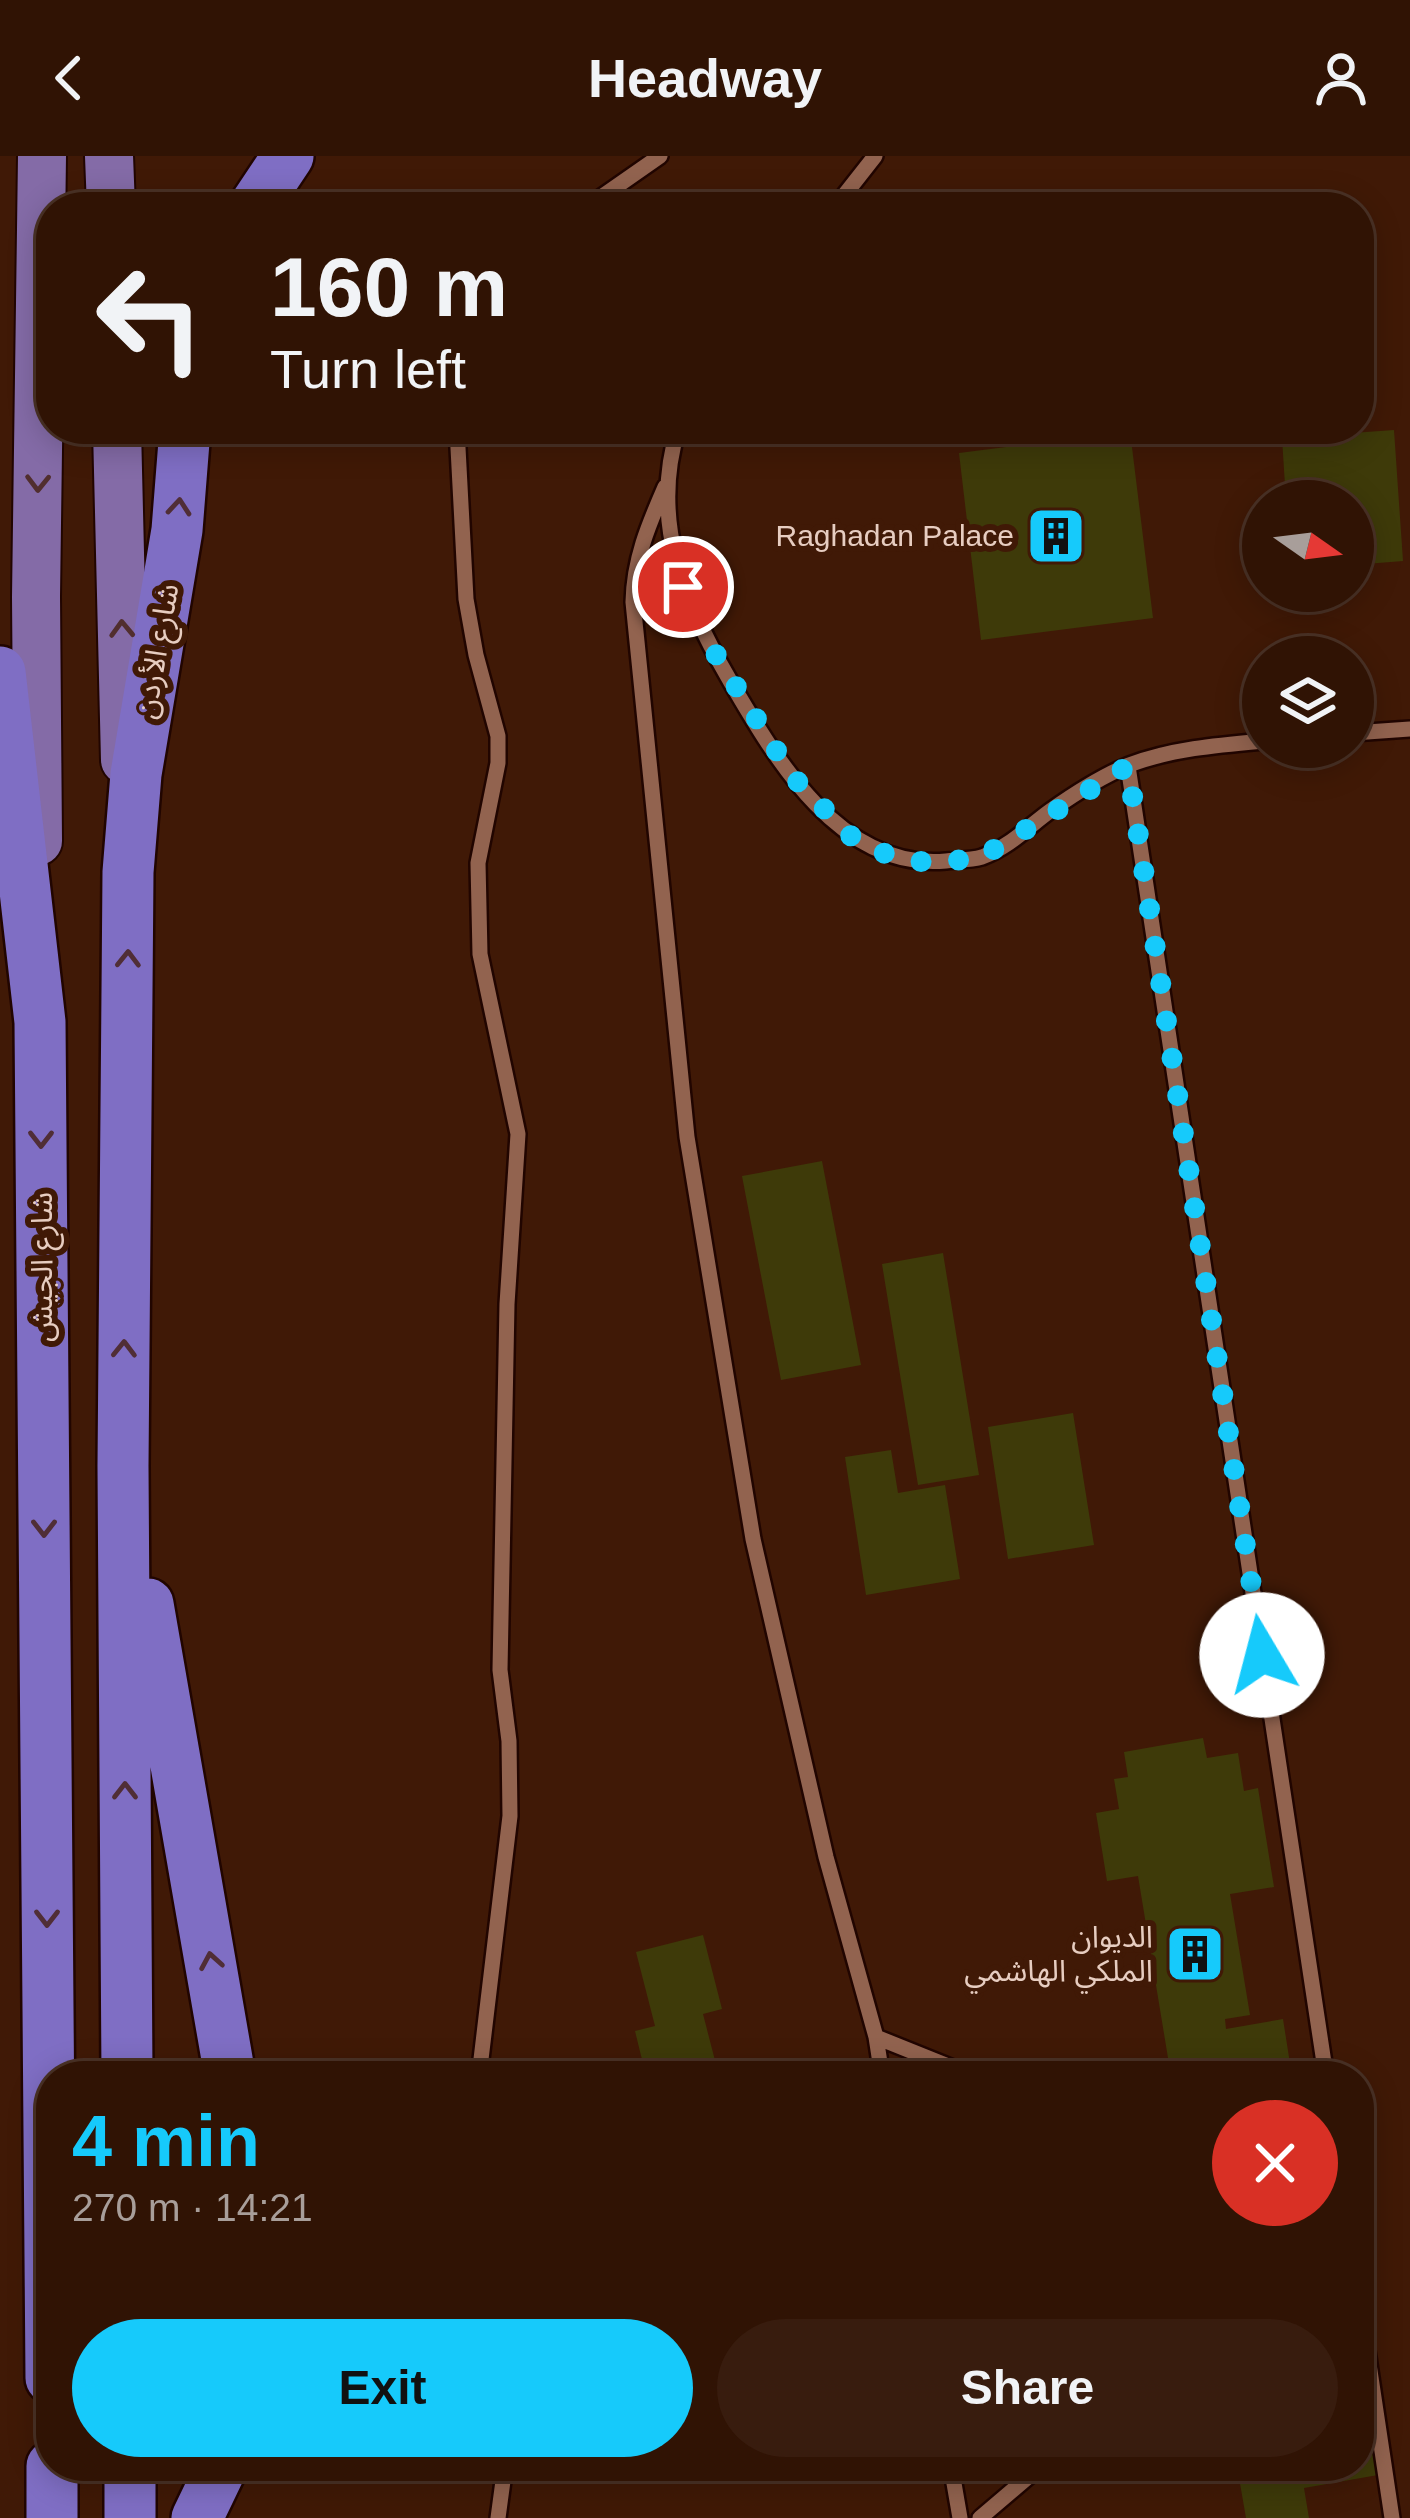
<!DOCTYPE html>
<html lang="en">
<head>
<meta charset="utf-8">
<style>
  :root { --surface:#301304; --page:#381c0e; --text:#f1f3f6; --muted:#a89e9a; --line:#4b3226; --accent:#16cafb }
  body { margin:0; font-family:Arial,"Noto Sans Arabic",sans-serif; background:var(--page); color:var(--text); height:100vh; display:flex; flex-direction:column; font-size:45px; white-space:nowrap }
  * { box-sizing:border-box; margin:0 }
  p { font-size:39px; color:var(--muted) }
  .icon { flex:none; width:66px; height:66px; fill:none; stroke:currentColor; stroke-width:2; stroke-linecap:round; stroke-linejoin:round }
  .map { position:relative; flex:1; overflow:hidden }
  .sheet { position:absolute; left:36px; top:1905px; width:1338px; height:420px; display:flex; flex-direction:column; background:var(--surface); border-radius:48px; box-shadow:0 6px 30px #0003,0 0 0 3px var(--line) }
  .sheet>* { flex:none }
  .banner { position:absolute; left:36px; top:36px; width:1338px; height:252px; border-radius:48px; box-shadow:0 6px 30px #0003,0 0 0 3px var(--line); background:#301304; color:var(--text); overflow:hidden }
  .needle { width:78px; rotate:104deg }
  .controls { position:absolute; left:1242px; top:324px; display:grid; gap:24px }
  .controls a { display:grid; place-items:center; width:132px; height:132px; border-radius:50%; background:var(--surface); box-shadow:0 6px 30px #0003,0 0 0 3px var(--line); font-size:60px }
  .pin { position:absolute; display:grid; place-items:center; width:102px; height:102px; color:#fff; margin:-51px; border:6px solid #fff; border-radius:50%; box-shadow:0 3px 12px #0007 }
  .me { position:absolute; width:132px; margin:-66px; rotate:352deg; stroke-linejoin:round; filter:drop-shadow(0 0 9px #0008) }
  .turn { display:flex; align-items:center; gap:42px; height:252px; padding:0 36px; font-size:54px }
  .turn .icon { width:156px; height:156px; stroke-width:2.5 }
  .turn b { display:block; font-size:84px; line-height:102px }
  .round { display:grid; place-items:center; flex:none; width:126px; height:126px; border-radius:63px; background:var(--page) }
  .summary { display:flex; align-items:center; justify-content:space-between; height:204px; padding:0 36px }
  h1 { font-size:72px; font-weight:700; line-height:90px; color:var(--accent) }
  .primary-button { display:flex; gap:24px; margin-top:auto; padding:24px 36px }
  .primary-button a { flex:1; height:138px; border-radius:72px; background:var(--accent); color:#111; font-size:48px; font-weight:700; line-height:138px; text-align:center }
  .primary-button a+a { background:var(--page); color:var(--text) }
  header { display:flex; justify-content:space-between; align-items:center; height:156px; padding:0 36px; background:var(--surface); font-size:54px; font-weight:700 }
  .map>svg:first-child { display:block }
  .building { fill:#3e3a09 }
  .lines { fill:none; stroke-linecap:round; stroke-linejoin:round }
  .service-casing { stroke:#210500; stroke-width:20 }
  .primary-casing { stroke:#210500; stroke-width:52 }
  .trunk-casing { stroke:#210500; stroke-width:56 }
  .service { stroke:#92634f; stroke-width:15 }
  .primary { stroke:#846ba7; stroke-width:48 }
  .trunk { stroke:#7f6ec4; stroke-width:51 }
  .oneway { stroke:#512e2e }
  .oneway2 { stroke:#502e36 }
  .route { stroke:#16cafb; stroke-width:21; stroke-dasharray:0 37.8 }
  .labels { text-anchor:middle; stroke-width:12; stroke-linejoin:round; paint-order:stroke }
  .poi-label { font-size:30px; fill:#e7cdc1; stroke:#401906; text-anchor:end }
  .street-label { font-size:30px; fill:#e7cdc1; stroke:#401906 }
</style>
</head>
<body>
<header><svg class="icon" aria-label="back" viewBox="0 0 24 24"><path d="M15 5l-7 7 7 7"/></svg>Headway<svg class="icon" aria-label="person" viewBox="0 0 24 24"><circle cx="12" cy="8" r="4"/><path d="M4 21q1-7 8-7t8 7"/></svg></header>
<div class="map">
<svg width="1410" height="2362" viewBox="0 0 1410 2362">
  <rect width="100%" height="100%" fill="#401906"/>
  <path class="building" d="M1394 274 1403 405 1353 409V345H1286L1282 282Z
    M1130 275 1153 462 981 484 959 297Z
    M822 1005 861 1209 781 1224 742 1020Z
    M943 1097 979 1319 918 1329 882 1108Z
    M1073 1257 1094 1389 1008 1403 988 1271Z
    M891 1294 898 1337 945 1329 960 1423 866 1439 845 1301Z
    M1203 1582 1207 1602 1238 1597 1244 1635 1258 1632 1274 1731 1230 1738 1250 1859 1225 1863 1226 1873 1283 1863 1292 1920H1171L1138 1720 1107 1725 1096 1657 1119 1653 1114 1623 1128 1621 1124 1596Z
    M703 1779 722 1853 703 1858 719 1920H646L635 1875 655 1870 636 1796Z
    M1359 2220 1378 2319 1304 2332 1309 2362H1246L1237 2310H1359Z"/>
  <g class="lines">
    <g class="service-casing">
      <path id="service" d="M587 51 660 0
        M835 51 875 0
        M457 273 466 443 476 499 498 580V607L478 707 480 798 518 978 507 1148 500 1514 509 1585 510 1660 479 1920
        M678 273C650 364 683 444 729 523 775 602 840 715 946 705 958 704 972 704 982 701 1009 691 1028 671 1050 655 1074 638 1102 620 1129 609 1171 593 1218 589 1263 585
        M665 331C648 370 634 403 633 446L687 981 753 1383 826 1701 876 1881 882 1920
        M1353 577 1410 573
        M1128 610 1326 1920
        M876 1881 973 1920
        M1359 2141 1392 2362
        M951 2310 960 2362
        M498 2362 505 2310
        M980 2362 1041 2310"/>
    </g>
    <g class="primary-casing">
      <path id="primary" d="M109 0 111 51
        M117 273 125 604
        M38 685 36 441 42 0"/>
    </g>
    <g class="trunk-casing">
      <path id="trunk" d="M254 51 288 0
        M0 516 40 866 51 2222
        M148 1448 230 1920
        M127 1920 123 1310 128 716 136 618 177 374 185 273
        M52 2310V2362
        M130 2310V2362
        M197 2362 222 2310"/>
    </g>
    <use href="#service" class="service"/>
    <use href="#primary" class="primary"/>
    <use href="#trunk" class="trunk"/>
  </g>
  <defs><path id="oneway-chevron" d="M-2-3.5L2.5 0L-2 3.5" fill="none" stroke-width="1.6" stroke-linecap="round" stroke-linejoin="round" transform="scale(3)"/></defs>
  <g class="oneway">
    <use href="#oneway-chevron" transform="translate(38 327) rotate(91)"/>
    <use href="#oneway-chevron" transform="translate(122 473) rotate(-92)"/>
  </g>
  <g class="oneway2">
    <use href="#oneway-chevron" transform="translate(179 351) rotate(-85)"/>
    <use href="#oneway-chevron" transform="translate(128 803) rotate(-89)"/>
    <use href="#oneway-chevron" transform="translate(41 983) rotate(90)"/>
    <use href="#oneway-chevron" transform="translate(124 1193) rotate(-89)"/>
    <use href="#oneway-chevron" transform="translate(44 1372) rotate(90)"/>
    <use href="#oneway-chevron" transform="translate(125 1635) rotate(-90)"/>
    <use href="#oneway-chevron" transform="translate(47 1762) rotate(90)"/>
    <use href="#oneway-chevron" transform="translate(211 1805) rotate(-100)"/>
  </g>
  <g class="lines">
    <path class="route" d="M683 431 705 481 793 621 852 681 886 698 928 707 980 702 1128 610 1262 1499"/>
  </g>
  <defs>
    <g id="building-square" transform="scale(3)"><rect x="-9" y="-9" width="18" height="18" rx="4" fill="#16cafb" stroke="#401906"/><path d="M-4-6H4V6H1V3H-1V6H-4ZM-2.5-4.3h1.7v1.8h-1.7ZM.8-4.3h1.7v1.8H.8ZM-2.5-1h1.7V.8h-1.7ZM.8-1h1.7V.8H.8Z" fill="#111"/></g>
  </defs>
  <g fill-rule="evenodd">
    <use href="#building-square" x="1056" y="380"/>
    <use href="#building-square" x="1195" y="1798"/>
  </g>
  <g class="labels">
    <g class="poi-label">
      <text x="1014" y="390">Raghadan Palace</text>
      <text x="1153" y="1791">الديوان<tspan x="1153" dy="34">الملكي الهاشمي</tspan></text>
    </g>
    <g class="street-label">
      <text transform="translate(157 495) rotate(-80)" y="10">شارع الأردن</text>
      <text transform="translate(42 1111) rotate(-90)" y="10">شارع الجيش</text>
    </g>
  </g>
</svg>
<div class="controls">
<a><svg class="needle" viewBox="-14 -14 28 28"><path d="M0-13l5 13h-10z" fill="#e53935"/><path d="M0 13l5-13h-10z" fill="#a89e9a"/></svg></a>
<a><svg class="icon" aria-label="layers" viewBox="0 0 24 24"><path d="M12 4l9 5-9 5-9-5zM3 14l9 5 9-5"/></svg></a>
</div>
<div class="pin" style="left:683px;top:431px;background:#d93025"><svg class="icon" aria-label="arrive" viewBox="0 0 24 24"><path d="M6 21V4h12l-3 4 3 4H6"/></svg></div>
<svg class="me" style="left:1262px;top:1499px" viewBox="-20 -20 40 40"><circle r="19" fill="#fff"/><path d="M0-13L10 11 0 6-10 11z" fill="#16cafb"/></svg>
<div class="banner">
<div class="turn"><svg class="icon" aria-label="left" viewBox="0 0 24 24"><path d="M17 20v-9H6M10 6l-5 5 5 5"/></svg><div><b>160 m</b>Turn left</div></div>
</div>
<section class="sheet">
<div class="summary"><div><h1>4 min</h1><p>270 m · 14:21</p></div><a class="round" style="background:#d93025;color:#fff"><svg class="icon" aria-label="close" viewBox="0 0 24 24"><path d="M6 6l12 12M18 6L6 18"/></svg></a></div>
<div class="primary-button"><a>Exit</a><a>Share</a></div>
</section>
</div>
</body>
</html>
